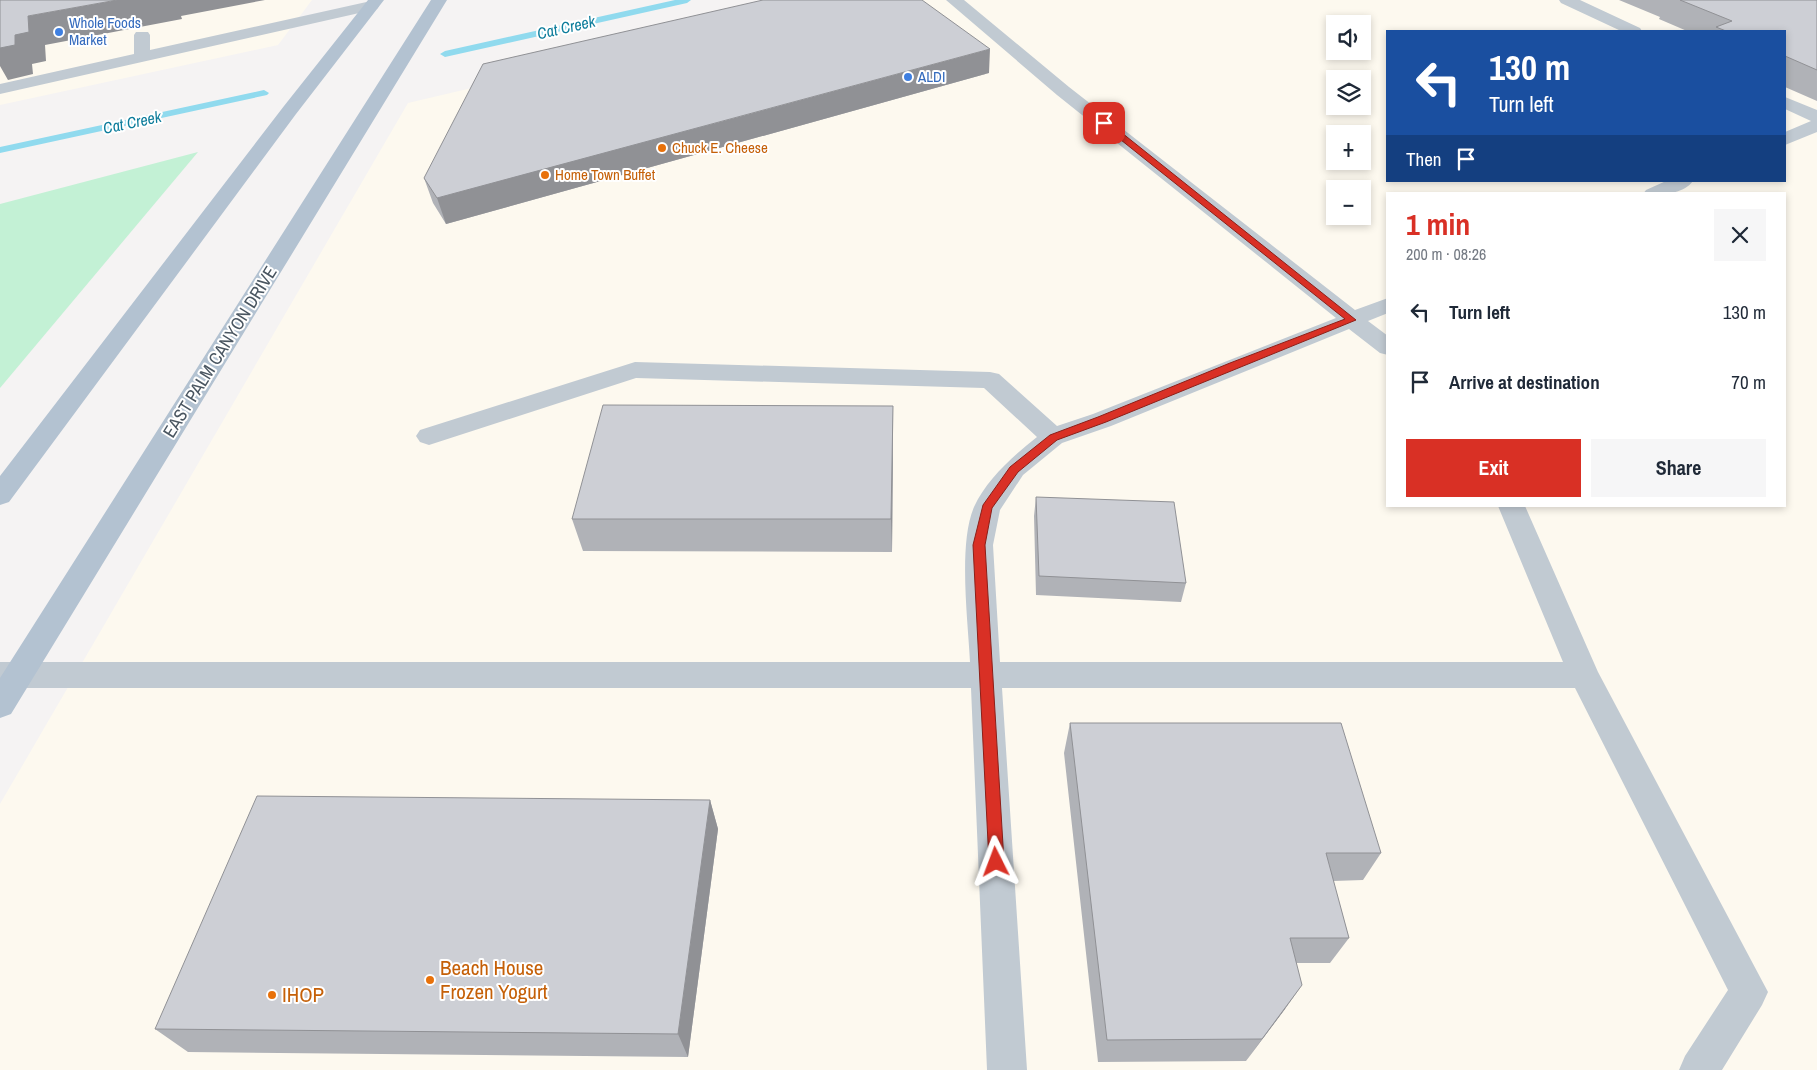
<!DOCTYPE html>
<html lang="en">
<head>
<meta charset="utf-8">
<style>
  :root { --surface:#fff; --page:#f6f6f7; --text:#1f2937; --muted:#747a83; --accent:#d93025 }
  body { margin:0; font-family:"Archivo Narrow",sans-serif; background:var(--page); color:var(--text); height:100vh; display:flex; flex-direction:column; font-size:19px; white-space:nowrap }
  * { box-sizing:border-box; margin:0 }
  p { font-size:16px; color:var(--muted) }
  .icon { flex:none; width:28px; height:28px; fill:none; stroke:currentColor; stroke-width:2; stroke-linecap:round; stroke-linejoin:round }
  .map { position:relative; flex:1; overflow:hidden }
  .side { position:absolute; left:1386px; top:192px; width:400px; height:315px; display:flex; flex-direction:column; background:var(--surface); border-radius:0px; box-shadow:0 2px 8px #0003 }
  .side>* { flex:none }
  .guide { position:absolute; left:1386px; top:30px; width:400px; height:152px; border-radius:0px; box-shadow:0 2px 8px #0003; background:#1a4fa0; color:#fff; overflow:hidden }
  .buttons { position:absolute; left:1326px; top:15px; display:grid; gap:10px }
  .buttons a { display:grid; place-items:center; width:45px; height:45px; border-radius:0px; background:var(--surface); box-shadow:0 2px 8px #0003; font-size:25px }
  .pin { position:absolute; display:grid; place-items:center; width:42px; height:42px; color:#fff; margin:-21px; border-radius:10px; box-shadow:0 2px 8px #0006 }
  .me { position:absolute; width:55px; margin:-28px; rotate:357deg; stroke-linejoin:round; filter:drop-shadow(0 0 4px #0008) }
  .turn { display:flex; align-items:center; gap:18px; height:105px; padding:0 20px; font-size:22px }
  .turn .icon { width:65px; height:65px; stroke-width:2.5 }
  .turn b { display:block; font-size:35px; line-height:42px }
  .then { display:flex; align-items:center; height:48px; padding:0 20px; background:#0003; gap:10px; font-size:19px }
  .round { display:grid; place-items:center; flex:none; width:52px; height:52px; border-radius:0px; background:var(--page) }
  .overview { display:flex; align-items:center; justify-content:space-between; height:85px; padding:0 20px }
  h1 { font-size:30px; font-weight:700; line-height:38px; color:var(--accent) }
  .button { display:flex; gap:10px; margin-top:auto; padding:10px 20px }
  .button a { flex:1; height:58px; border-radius:0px; background:var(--accent); color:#fff; font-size:20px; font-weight:700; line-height:58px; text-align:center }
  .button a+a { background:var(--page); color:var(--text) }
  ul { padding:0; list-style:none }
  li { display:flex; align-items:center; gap:15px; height:70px; padding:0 20px }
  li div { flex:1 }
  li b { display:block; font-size:19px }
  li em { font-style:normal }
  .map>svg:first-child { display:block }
  .commercial { fill:#fdf9ef; fill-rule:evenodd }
  .green { fill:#c3f1d5 }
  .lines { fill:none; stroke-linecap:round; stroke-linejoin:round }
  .stream { fill:#90daee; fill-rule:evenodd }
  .lane { fill:#c1cad2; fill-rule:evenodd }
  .primary { fill:#b3c2d1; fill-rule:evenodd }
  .wall { fill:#b0b2b7 }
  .shaded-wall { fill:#909195 }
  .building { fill:#cdcfd5; stroke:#909195 }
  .route { fill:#d93025; stroke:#8d1f18 }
  .shop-dot { fill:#3f7fe0; stroke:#fff; stroke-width:2 }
  .food-dot { fill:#e8710a; stroke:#fff; stroke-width:2 }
  .labels { text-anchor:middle; stroke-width:4; stroke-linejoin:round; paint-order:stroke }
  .far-shop-label { font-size:15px; fill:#366cbe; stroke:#fff; text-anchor:start }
  .far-food-label { font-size:15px; fill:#c56008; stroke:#fff; text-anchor:start }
  .far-water-label { font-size:16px; font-style:italic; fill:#0c7c9b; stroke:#fff }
  .street-label { font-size:18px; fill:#4a5661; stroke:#fff }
  .near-food-label { font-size:21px; fill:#c56008; stroke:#fff; text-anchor:start }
</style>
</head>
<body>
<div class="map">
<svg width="1817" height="1070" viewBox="0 0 1817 1070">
  <rect width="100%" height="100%" fill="#f5f3f3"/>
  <path class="commercial" d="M0 0H312L278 45 0 105Z
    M846 0H1817V1070H0V804L408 103ZM1335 24H1362V51H1335ZM1388 31H1785V181H1388ZM1335 79H1362V106H1335ZM1335 134H1362V161H1335ZM1335 189H1362V216H1335ZM1388 194H1785V506H1388Z"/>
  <path class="green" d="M198 152 0 388V204Z"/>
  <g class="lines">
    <path class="stream" d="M675 0H691L687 3 445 57 440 54 445 51Z
      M264 90 269 93 267 95 0 153V147Z"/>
    <path class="lane" d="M946 0H964L1069 87 1355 310 1388 298V313L1368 321 1388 336V355L1380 353 1349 329 1111 426 1062 443 1023 475 1000 510 993 545 1000 662H1563L1498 506H1525L1598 672 1768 992 1762 1005 1722 1070H1679L1685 1056 1728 990 1575 688H1002L1027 1070H987L971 688H0V662H970C968 621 958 544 974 507 987 479 1013 456 1037 437L984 388 636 378 429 445 420 442 416 436 420 430 635 362 990 372 999 374 1057 426 1093 414 1336 318 1057 95Z
      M1559 0H1580L1640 28 1642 31H1621L1561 3Z
      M371 1 377 3 379 6 377 9 0 94V84L134 54V35L136 32H148L150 35V50Z
      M1785 97 1817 110V132L1785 145V132L1811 121 1785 109Z
      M1666 181H1693C1682 196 1659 194 1643 194L1646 190Z"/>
    <path class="primary" d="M368 0H384L296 114 9 502 0 505V476L284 106Z
      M431 0H447L11 714 0 718V678Z"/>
  </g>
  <path class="wall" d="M1619 0H1817V101L1785 87V31H1687L1659 19 1660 17Z
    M989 73 446 224 433 203 424 178Z
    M893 406V439L892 552 583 551 572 519Z
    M1036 497 1186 583 1181 602 1036 595 1034 516Z
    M1070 723 1381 853 1363 880 1333 881 1349 938 1330 963H1297L1285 1009 1246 1061 1098 1062 1064 753Z
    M710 800 718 829 688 1057 188 1052 155 1029Z"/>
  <path class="shaded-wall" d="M0 0 28 16 117 0H265L181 16 182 19 45 45 46 61 32 64 33 74 8 80 0 66Z
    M990 49 989 73 446 224 437 198Z
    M893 406V439L892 552 891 519Z
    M710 800 718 829 688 1057 678 1034Z
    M1302 985 1285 1009 1246 1061 1262 1039Z"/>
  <path class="building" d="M0 0H117L28 16 29 32 15 35V45L0 48Z
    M763 0H922L990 49 437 198 424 178 483 64Z
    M1680 0H1817V70L1785 56V31H1726L1716 27 1732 21Z
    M603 405 893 406 891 519H572Z
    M1036 497 1174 502 1186 583 1039 576Z
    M1070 723H1341L1381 853H1326L1349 938H1290L1302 985 1262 1039 1107 1040Z
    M257 796 710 800 678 1034 155 1029Z"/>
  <path class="route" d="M1101 121H1107L1356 320 1106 422 1057 440 1018 472 992 508 985 545 1004 862 1001 866 996 868 991 866 989 862 973 545 983 505 1010 467 1050 435 1098 417 1230 363 1345 319 1101 124Z"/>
  <g class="shop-dot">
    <circle cx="59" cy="32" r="5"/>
    <circle cx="908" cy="77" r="5"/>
  </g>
  <g class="food-dot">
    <circle cx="662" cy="148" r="5"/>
    <circle cx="545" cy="175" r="5"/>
    <circle cx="430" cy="980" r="5"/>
    <circle cx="272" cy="995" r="5"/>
  </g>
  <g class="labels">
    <g class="far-shop-label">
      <text x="69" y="28">Whole Foods<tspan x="69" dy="17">Market</tspan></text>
      <text x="918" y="82">ALDI</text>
    </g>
    <g class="far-food-label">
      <text x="672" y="153">Chuck E. Cheese</text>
      <text x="555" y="180">Home Town Buffet</text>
    </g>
    <g class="far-water-label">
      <text transform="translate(566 27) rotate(-13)" y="6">Cat Creek</text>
      <text transform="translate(132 122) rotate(-12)" y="6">Cat Creek</text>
    </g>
    <g class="street-label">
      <text transform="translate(220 352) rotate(-58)" y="6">EAST PALM CANYON DRIVE</text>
    </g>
    <g class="near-food-label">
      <text x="440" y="975">Beach House<tspan x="440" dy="24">Frozen Yogurt</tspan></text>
      <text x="282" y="1002">IHOP</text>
    </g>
  </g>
</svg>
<div class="buttons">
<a><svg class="icon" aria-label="sound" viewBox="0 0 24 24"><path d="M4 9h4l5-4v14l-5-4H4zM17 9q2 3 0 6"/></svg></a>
<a><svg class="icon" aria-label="layers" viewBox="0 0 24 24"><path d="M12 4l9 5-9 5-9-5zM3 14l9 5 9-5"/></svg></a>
<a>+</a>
<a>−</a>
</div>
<div class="pin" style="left:1104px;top:123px;background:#d93025"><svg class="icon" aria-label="arrive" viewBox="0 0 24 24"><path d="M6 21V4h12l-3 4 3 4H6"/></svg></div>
<svg class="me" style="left:996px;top:862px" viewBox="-20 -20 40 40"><path d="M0-17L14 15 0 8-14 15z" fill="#d93025" stroke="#fff" stroke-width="4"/></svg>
<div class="guide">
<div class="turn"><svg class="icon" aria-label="left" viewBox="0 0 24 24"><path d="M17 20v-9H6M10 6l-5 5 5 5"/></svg><div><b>130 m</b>Turn left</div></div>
<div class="then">Then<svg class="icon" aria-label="arrive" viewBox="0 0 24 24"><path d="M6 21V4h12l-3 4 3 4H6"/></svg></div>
</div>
<section class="side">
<div class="overview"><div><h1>1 min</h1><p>200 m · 08:26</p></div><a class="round"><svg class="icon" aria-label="close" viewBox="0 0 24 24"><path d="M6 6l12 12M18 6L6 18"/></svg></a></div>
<ul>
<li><svg class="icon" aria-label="left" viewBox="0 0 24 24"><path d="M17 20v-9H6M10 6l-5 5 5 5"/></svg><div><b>Turn left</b></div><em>130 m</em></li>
<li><svg class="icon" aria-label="arrive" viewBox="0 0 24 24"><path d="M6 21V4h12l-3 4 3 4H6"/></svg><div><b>Arrive at destination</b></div><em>70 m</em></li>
</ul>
<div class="button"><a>Exit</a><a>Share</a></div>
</section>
</div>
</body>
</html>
